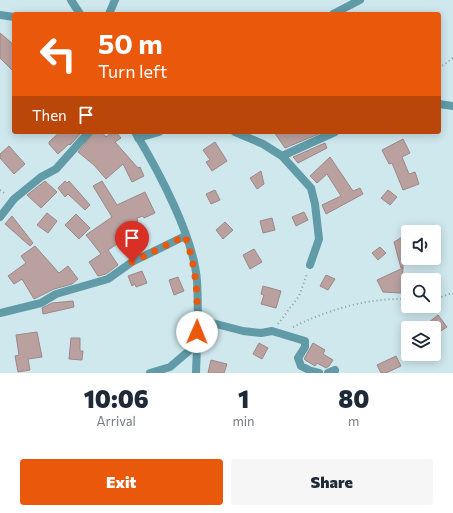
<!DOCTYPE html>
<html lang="en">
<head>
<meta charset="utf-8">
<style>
  :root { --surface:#fff; --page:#f6f6f7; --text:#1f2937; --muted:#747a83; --accent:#ea580c }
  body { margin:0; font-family:Commissioner,sans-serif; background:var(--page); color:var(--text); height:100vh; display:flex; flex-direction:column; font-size:15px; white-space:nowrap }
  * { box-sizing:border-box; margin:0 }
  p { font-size:13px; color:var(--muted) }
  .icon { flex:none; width:22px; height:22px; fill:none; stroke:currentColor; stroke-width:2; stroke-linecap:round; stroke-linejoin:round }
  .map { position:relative; height:373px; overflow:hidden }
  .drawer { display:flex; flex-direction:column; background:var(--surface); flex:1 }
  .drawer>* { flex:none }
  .guide { position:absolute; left:12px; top:12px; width:429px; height:122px; border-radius:4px; box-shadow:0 2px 10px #0003; background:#ea580c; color:#fff; overflow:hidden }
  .fabs { position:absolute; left:401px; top:225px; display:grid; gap:8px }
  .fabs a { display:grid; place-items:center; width:40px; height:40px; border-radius:4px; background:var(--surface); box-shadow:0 2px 10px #0003; font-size:20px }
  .pin { position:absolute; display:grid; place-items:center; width:34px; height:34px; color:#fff; margin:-41px -17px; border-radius:50% 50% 50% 0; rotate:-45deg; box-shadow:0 0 4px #0007 }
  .pin .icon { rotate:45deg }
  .me { position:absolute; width:44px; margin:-22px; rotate:1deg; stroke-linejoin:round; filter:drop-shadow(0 0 3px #0008) }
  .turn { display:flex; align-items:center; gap:14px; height:84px; padding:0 20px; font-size:18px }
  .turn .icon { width:52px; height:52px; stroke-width:2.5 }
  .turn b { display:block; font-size:28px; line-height:34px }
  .then { display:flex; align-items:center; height:38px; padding:0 20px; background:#0003; gap:8px; font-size:15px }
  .eta { display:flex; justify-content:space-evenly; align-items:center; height:68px; text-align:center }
  .eta b { font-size:24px; font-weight:800; line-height:28px }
  .button { display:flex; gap:8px; margin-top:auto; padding:8px 20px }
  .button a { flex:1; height:46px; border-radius:4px; background:var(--accent); color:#fff; font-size:16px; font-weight:800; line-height:46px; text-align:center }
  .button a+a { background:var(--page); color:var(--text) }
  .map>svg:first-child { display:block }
  .building { fill:#baa1a0; stroke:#9e8786 }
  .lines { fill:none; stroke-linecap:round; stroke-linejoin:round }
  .path { stroke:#8a9ea3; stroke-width:2; stroke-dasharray:1 3; stroke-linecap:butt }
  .street { stroke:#609ba7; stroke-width:8 }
  .route { stroke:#ea580c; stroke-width:7; stroke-dasharray:0 12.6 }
</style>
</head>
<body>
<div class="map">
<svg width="453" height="373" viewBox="0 0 453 373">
  <rect width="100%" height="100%" fill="#cee8ee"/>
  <path class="building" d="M0 33 14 45V72L0 58Z
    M60 132H82L70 145 69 144 58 154 49 144V142Z
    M94 132H102L106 137 112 132H116L121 138 115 142 138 168 140 167 144 176 132 182 123 164 106 179 94 165 78 152Z
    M274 132H320L321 133 285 148Z
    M403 139 410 153 402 157 409 174 415 172 419 184 403 190 392 163 389 164 382 150Z
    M215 142 227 161 212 171 206 162 210 160 203 150Z
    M325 143 327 148 298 163 294 158 293 157Z
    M9 146 25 164 14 174 0 158V154Z
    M330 157 353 191 360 188 363 194 326 214 322 205 341 196 327 174 317 183 310 176Z
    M261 171 264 184 257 189 250 178Z
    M45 181 57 192 41 208 27 195Z
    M65 181 67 183 69 181 90 205 85 210 68 194 65 197 58 188Z
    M102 181 117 205 145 192 155 213 144 218 143 216 137 218 139 230 108 250 118 265 106 274 98 276 89 262 101 254 86 235 112 217 93 186Z
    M215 190 220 200 211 204 206 194Z
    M388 190 397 197 390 205 381 198Z
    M304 212 308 220 296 226 292 217Z
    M47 213 57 221 48 233 37 225Z
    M76 214 90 228 79 239 65 225Z
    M12 216 33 243 30 246 5 224Z
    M272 218 275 230 263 233 260 221Z
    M225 222 233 230 223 239 216 230Z
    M404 236 403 268H401L394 242Z
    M35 246 59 273 68 266 78 279 72 284 54 289 34 299 22 279 14 284 8 276 26 263 21 256Z
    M380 247 386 253 378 260 372 253Z
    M254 249 262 262 250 269 243 255Z
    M403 268 401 293 383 292 377 280Z
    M142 271 147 283 136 287 135 284 132 286 128 276Z
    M326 275 335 279 328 290 320 286Z
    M178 277 184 291 174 295 169 280Z
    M263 286 281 291 276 308 261 304 264 295 261 294Z
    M73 301 74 307 43 314 42 308 52 303Z
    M438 315 447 327 436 334 434 328H431L428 323Z
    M37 332 42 357 28 359 30 370 18 372 15 356 19 355 16 335Z
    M71 338H80V351H83L82 360 69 359Z
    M259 343 268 348 262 359 253 354Z
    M313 343 325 350 323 354 333 360 329 366 326 368 317 363 315 366 305 360 304 359Z
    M396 356 401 366 386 373H381L377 365Z
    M211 360 227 364 224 373H208Z"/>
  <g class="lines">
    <path class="path" d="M439 68 453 58
      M0 190 6 194
      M434 300 449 294H453
      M278 324 299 296 307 274
      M293 327C330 309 367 298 408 299"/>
    <path class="street" d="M71 0 80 14
      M109 14 115 0
      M333 14 360 0
      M0 15 14 17
      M439 104 453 106
      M135 132C158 170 194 237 197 281 199 311 197 343 196 373
      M235 132 263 144 282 156 335 132
      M138 138 159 132
      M282 156 311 188 315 204 319 239 310 265
      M0 217 14 199 41 177 56 169 89 132
      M0 313 41 303 56 294 108 279 132 262 185 236
      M197 319 243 331 261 333 272 331 305 341V347L298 358 301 366 311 371 319 373
      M150 373 170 367 197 344
      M328 373 335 370"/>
  </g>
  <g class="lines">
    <path class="route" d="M132 262 185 236C197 269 198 297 197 332"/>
  </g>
</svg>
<div class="fabs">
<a><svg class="icon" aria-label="sound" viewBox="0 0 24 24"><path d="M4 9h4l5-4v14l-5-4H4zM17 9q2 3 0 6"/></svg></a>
<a><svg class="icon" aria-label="search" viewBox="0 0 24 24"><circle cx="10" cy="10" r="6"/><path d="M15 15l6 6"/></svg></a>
<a><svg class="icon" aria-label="layers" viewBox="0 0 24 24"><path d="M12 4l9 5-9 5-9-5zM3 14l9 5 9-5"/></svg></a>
</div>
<div class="pin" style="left:132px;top:262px;background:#d93025"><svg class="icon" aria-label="arrive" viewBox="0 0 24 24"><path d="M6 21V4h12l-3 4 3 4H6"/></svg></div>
<svg class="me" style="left:197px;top:332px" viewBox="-20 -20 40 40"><circle r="19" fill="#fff"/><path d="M0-13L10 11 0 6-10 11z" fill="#ea580c"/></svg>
<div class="guide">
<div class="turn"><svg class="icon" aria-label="left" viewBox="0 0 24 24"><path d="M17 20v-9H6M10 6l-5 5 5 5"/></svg><div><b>50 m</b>Turn left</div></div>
<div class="then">Then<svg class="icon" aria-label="arrive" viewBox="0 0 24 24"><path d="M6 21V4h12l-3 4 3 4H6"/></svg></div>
</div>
</div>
<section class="drawer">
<div class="eta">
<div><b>10:06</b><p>Arrival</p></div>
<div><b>1</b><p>min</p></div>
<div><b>80</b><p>m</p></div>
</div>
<div class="button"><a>Exit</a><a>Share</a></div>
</section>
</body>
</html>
